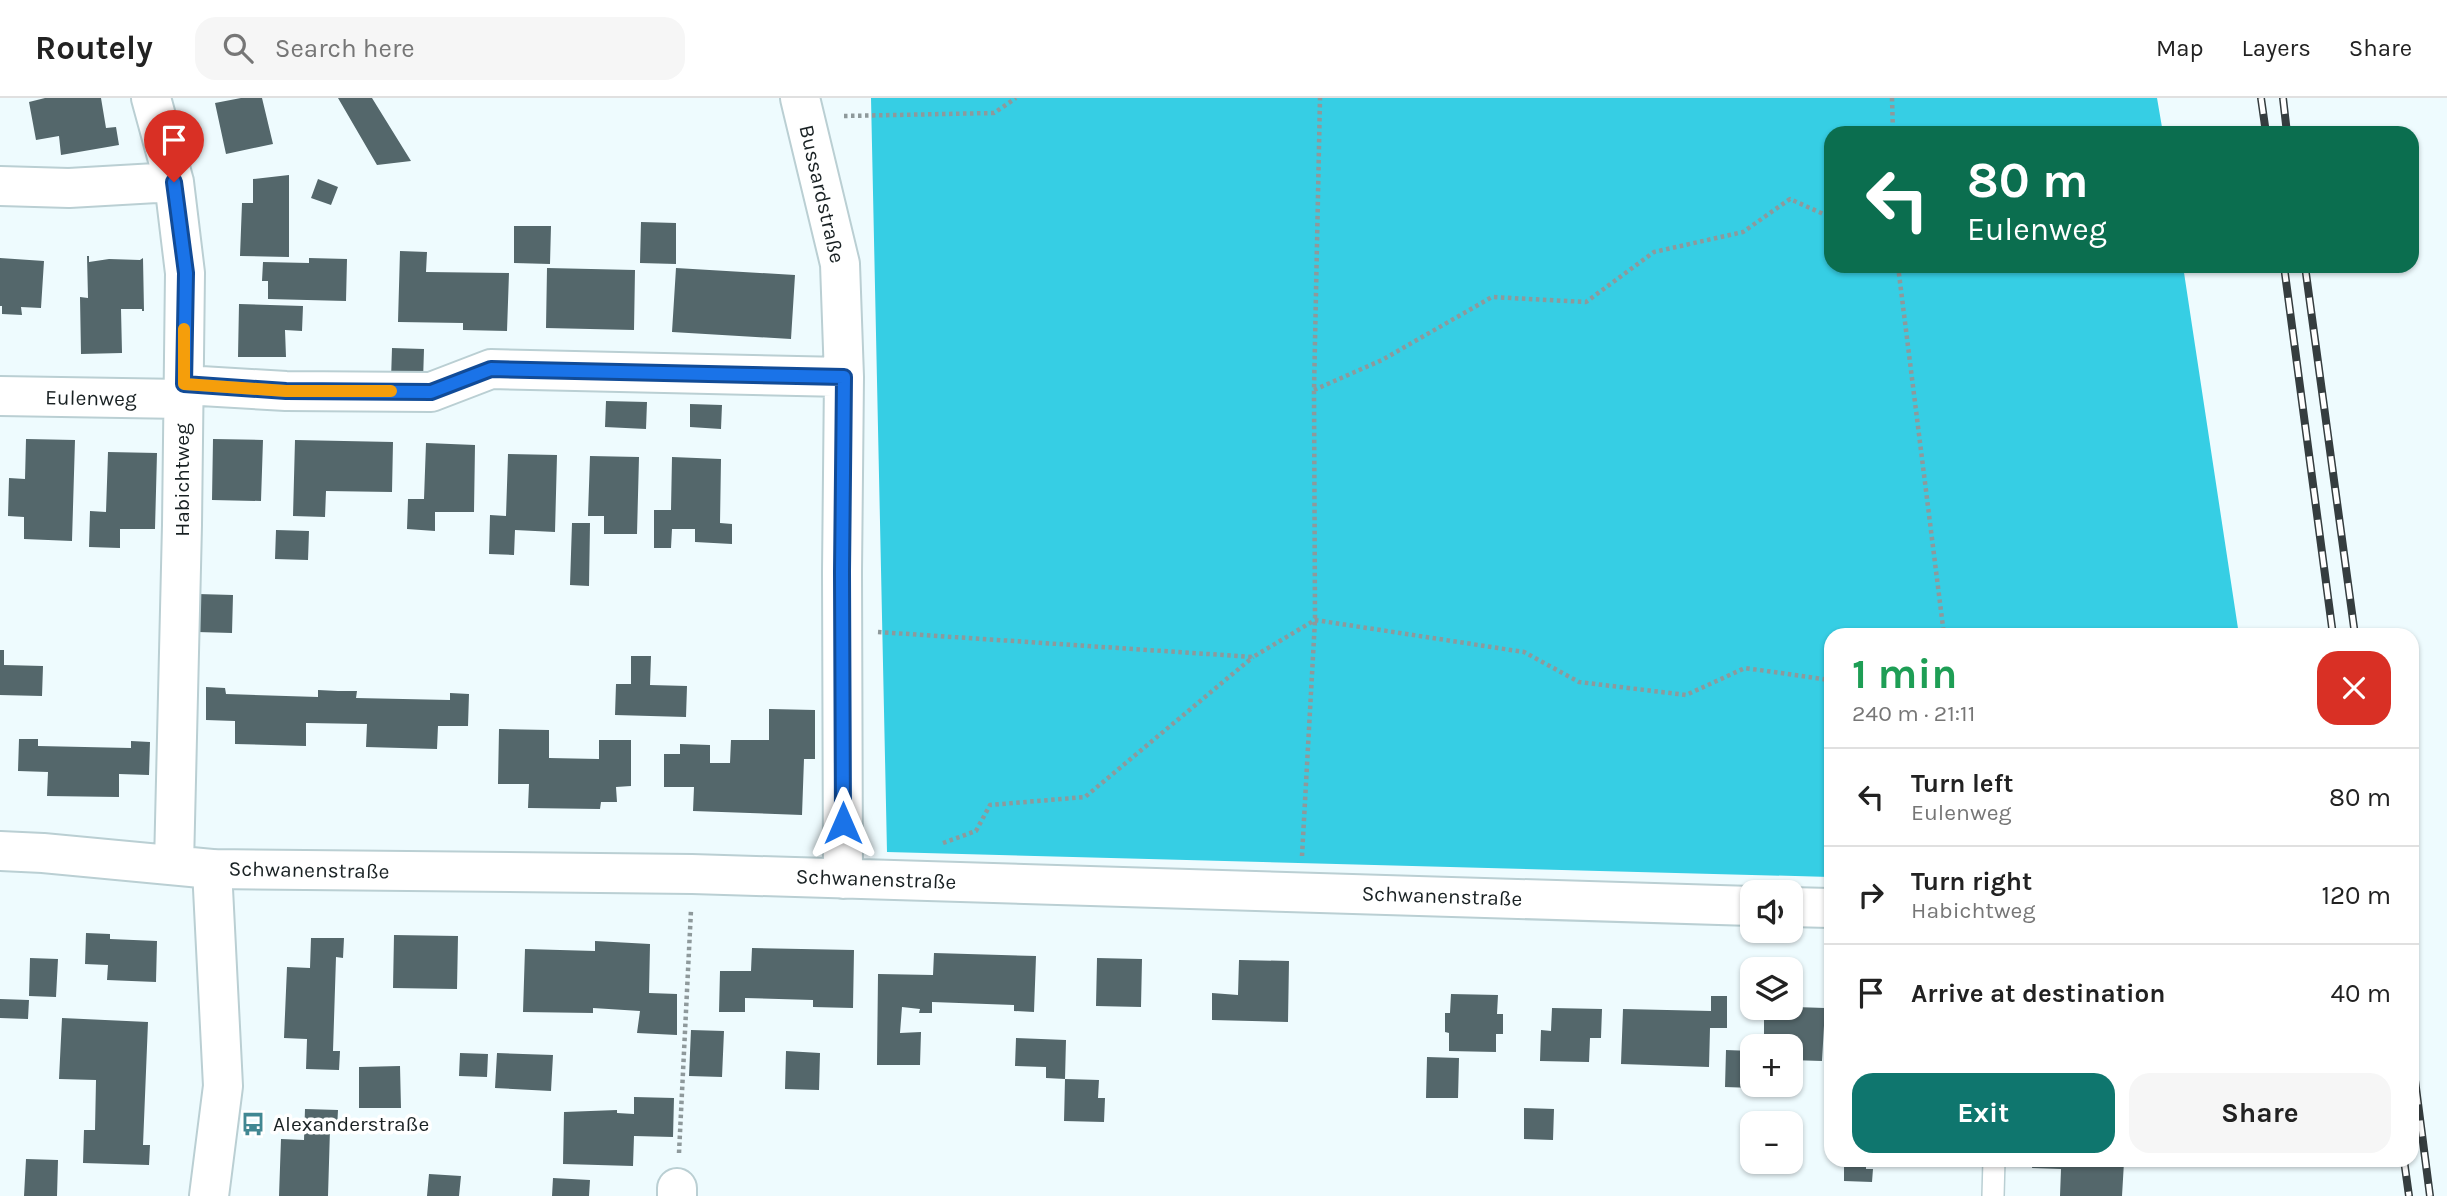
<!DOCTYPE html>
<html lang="en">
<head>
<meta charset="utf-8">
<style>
  :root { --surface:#fff; --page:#f6f6f6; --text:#222; --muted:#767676; --line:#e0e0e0; --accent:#0f766e }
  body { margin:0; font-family:Karla,sans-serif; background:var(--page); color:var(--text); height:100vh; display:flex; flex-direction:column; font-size:26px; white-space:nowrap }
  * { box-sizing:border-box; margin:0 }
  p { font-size:23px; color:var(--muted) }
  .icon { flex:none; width:38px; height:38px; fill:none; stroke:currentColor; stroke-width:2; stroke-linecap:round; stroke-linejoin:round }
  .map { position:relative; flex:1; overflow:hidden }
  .panel { position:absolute; left:1824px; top:530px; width:595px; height:539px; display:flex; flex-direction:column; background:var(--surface); border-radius:21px; box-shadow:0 2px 5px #0004 }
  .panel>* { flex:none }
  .hud { position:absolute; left:1824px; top:28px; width:595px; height:147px; border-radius:21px; box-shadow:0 2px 5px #0004; background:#0b6e4f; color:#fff; overflow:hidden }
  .tools { position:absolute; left:1740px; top:782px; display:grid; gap:14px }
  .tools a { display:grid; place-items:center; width:63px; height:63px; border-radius:14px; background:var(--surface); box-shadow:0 2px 5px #0004; font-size:35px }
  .pin { position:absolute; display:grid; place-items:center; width:60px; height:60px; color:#fff; margin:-72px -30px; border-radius:50% 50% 50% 0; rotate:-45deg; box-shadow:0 0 7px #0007 }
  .pin .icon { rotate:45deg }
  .me { position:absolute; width:77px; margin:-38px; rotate:0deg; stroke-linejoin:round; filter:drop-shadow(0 0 5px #0008) }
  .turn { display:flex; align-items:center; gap:24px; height:147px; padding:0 28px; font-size:32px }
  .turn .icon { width:91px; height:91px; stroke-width:2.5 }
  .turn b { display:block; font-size:49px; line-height:60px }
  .round { display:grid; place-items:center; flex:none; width:74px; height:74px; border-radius:21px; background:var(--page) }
  .summary { display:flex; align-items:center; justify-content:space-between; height:119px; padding:0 28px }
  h1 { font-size:42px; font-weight:700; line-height:52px; color:#1e9e55 }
  .primary-button { display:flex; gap:14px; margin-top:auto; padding:14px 28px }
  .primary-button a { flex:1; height:80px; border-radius:21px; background:var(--accent); color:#fff; font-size:28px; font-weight:700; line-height:80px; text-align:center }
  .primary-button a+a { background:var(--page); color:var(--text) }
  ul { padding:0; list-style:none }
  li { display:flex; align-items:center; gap:21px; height:98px; padding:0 28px; border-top:2px solid var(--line) }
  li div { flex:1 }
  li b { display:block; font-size:26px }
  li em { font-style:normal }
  header { display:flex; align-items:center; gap:42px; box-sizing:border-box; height:98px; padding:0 35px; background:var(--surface); border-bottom:2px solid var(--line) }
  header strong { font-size:33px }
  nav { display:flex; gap:38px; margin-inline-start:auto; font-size:24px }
  .search { width:490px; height:63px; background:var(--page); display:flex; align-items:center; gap:18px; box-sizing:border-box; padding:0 24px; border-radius:21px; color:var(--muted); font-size:26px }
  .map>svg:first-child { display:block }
  .forest { fill:#36cee4 }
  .building { fill:#54676b }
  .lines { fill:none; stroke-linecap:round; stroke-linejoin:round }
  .service-casing { stroke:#bacfd3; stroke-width:24 }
  .minor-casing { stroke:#bacfd3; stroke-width:42 }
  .tertiary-casing { stroke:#bacfd3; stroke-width:42 }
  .path { stroke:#8e999b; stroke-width:4.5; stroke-dasharray:3.5 3.5; stroke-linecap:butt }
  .service { stroke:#fff; stroke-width:21 }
  .minor { stroke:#fff; stroke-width:38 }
  .tertiary { stroke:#fff; stroke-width:38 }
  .rail-casing { stroke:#353d3f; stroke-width:8 }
  .rail { stroke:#fff; stroke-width:5; stroke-dasharray:16; stroke-linecap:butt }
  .route-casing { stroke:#114b97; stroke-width:18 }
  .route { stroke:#1a73e8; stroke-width:12 }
  .slow { stroke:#f59e0b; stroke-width:12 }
  .labels { text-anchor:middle; stroke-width:7; stroke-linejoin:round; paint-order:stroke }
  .street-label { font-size:21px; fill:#192123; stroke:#fff }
  .poi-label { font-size:21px; fill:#192123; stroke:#fff; text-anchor:start }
</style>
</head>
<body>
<header>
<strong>Routely</strong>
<div class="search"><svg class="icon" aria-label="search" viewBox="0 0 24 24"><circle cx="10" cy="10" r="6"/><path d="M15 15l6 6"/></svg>Search here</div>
<nav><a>Map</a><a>Layers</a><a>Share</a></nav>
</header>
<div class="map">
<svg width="2447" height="1098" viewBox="0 0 2447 1098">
  <rect width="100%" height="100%" fill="#eefbfe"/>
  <path class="forest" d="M871 0H2157L2163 35H1830V168H2183L2239 537H1830V779L887 754Z"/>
  <path class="building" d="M45 0H101L106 30 116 29 119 47 61 57 59 38 36 42 29 4Z
    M241 0H262L273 46 226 56 215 5Z
    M338 0H372L411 63 377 67Z
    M289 77V159L240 158 242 105H253V81Z
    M318 81 338 89 331 107 311 100Z
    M641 124 676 125V166L640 165Z
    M514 128H551L550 166 514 165Z
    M400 153 427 154 426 174 509 175 507 233 463 232V225L398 224Z
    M87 158H89V164L109 161 140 162 143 160 144 213H142V211H121L122 255 81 256 80 199 88 200Z
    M0 160 44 163 41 210 21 209 22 217 2 216V208H0Z
    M309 160 347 161 346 203 268 201V183H262L263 164 309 165Z
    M547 170 635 172 634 232 546 230Z
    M676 170 795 177 791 241 672 234Z
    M239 206 303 208 302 233 285 232 286 259H238Z
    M392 250 424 251 423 283 391 282Z
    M606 303 647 304 646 331 605 329Z
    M690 306 722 307 721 331 690 329Z
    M26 341 75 342 72 443 24 441V419L8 418 9 380 25 381Z
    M213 341 263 342 261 403 212 402Z
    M295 342 393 344 392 394 326 393 325 419 293 418Z
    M426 345 475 347 474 414H435V433L407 431 408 401H424Z
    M108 354 157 355 155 431H120V450L89 449 90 413 106 414Z
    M508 356 557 357 555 434 515 432 514 457 489 456 490 417 506 418Z
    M590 358 639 359 637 436H604V418H588Z
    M672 359 721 361 720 425 732 426V446L695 444V431H672L671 450H654V412H671Z
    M572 425H590L589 488 570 487Z
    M276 432 309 433 308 462 275 461Z
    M198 496 233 497 232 535 197 534Z
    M0 552H4V567L43 568 42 598 0 597Z
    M631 558H651L650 587 687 588 686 619 615 617 616 586H631Z
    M206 589 225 590 226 596 318 599V592L338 593H357L356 600 450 602V595L469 596 468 628H438L437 651 366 649 367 626 306 625V648L235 646V623L206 622Z
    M769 611 815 612V661H804L802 717 693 713 694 689H664V656H680V646L710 647V665H730L731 642H769Z
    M499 631 549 632V660L599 661V642H631V688L616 689 617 704H601L600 711 528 710 529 686H498Z
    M19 641H38V648L131 650V643L150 644 149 677 119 676V699L47 698 48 674 18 673Z
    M86 835 110 836V841L157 843 156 884 107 882 108 867 85 866Z
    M394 837 458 838 457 891 393 890Z
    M311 840H344L343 860 336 859 333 953H340L339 972 306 971 307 941 284 940 287 869 310 870Z
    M595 843 650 846 649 895 677 896V937L637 935 640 913 593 910V915L523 914 525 851 595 853Z
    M752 850 854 852 853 910 813 909V902L745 900V914H719L720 873H751Z
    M934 855 1036 858 1034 914 1014 913V907L932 904V915H919L920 911 902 909 900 935 921 934 920 967H877L878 876 933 877Z
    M30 860 58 861 56 899 29 898Z
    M1097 860 1142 861 1141 909 1096 908Z
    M1239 862 1289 863 1288 924 1212 922V895L1238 897Z
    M1451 896 1498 897 1497 916H1503V936H1496V954L1449 953V935L1445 934V915H1450Z
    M1711 898H1727V930H1710L1709 969 1621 966 1623 911 1711 913Z
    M0 901 29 902 28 921 0 920Z
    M1795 909 1825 910 1822 963 1790 962V948H1764V913L1795 915Z
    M1552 910 1602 911 1601 940H1590L1589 964 1540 963 1541 932 1551 933Z
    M62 920 148 924 143 1047H150L149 1067 83 1065 84 1032H95L96 982 59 981Z
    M691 932 724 933 722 979 689 978Z
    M1016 940 1066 942 1065 981 1046 980V969L1015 968Z
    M1726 952 1752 953V987H1783L1782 991 1725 989Z
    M786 953 820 955 819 992 785 991Z
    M460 955 488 956 487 979 459 978Z
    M497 955 553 957 551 993 495 990Z
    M1427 959 1459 960 1458 1000H1426Z
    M400 968 401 1010H359V969Z
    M1065 981 1099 982 1098 1000H1105L1104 1024 1064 1023Z
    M634 999 674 1000 673 1039 634 1038 633 1068 563 1066 564 1014 617 1012V1015L634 1016Z
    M1524 1010 1554 1011 1553 1042 1524 1041Z
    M305 1011 338 1012 337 1031H330L328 1098H279L281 1041 304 1042Z
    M26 1061 58 1062 57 1098H24Z
    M1844 1062H1866V1071H1873L1872 1084 1844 1083Z
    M2033 1062 2124 1064 2122 1098H2060L2061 1071 2032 1070Z
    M429 1076 461 1078 459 1098H427Z
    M553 1080 590 1082 589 1098H552Z"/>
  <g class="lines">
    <g class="service-casing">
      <path id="service" d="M1993 1098 1994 1062"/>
    </g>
    <g class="minor-casing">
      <path id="minor" d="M151 0 174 84 185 175 182 427 174 767
        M800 0 840 166 844 279 842 474 843 781
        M0 88 69 90 174 84
        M184 287 286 293 431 294 491 271 844 279
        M0 298 183 301
        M0 753 43 755 212 771 692 776 1752 808
        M1790 809 1830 810
        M677 1098V1090"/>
    </g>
    <g class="tertiary-casing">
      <path id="tertiary" d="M209 1098 223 988 212 771"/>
    </g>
    <path class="path" d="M1892 0 1893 35
      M844 18 994 15 1016 0
      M1898 168 1944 537
      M1314 292 1382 262 1492 199 1586 204 1654 154 1743 134 1790 101 1830 119
      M878 534 1253 559 1315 522 1524 554 1579 584 1686 597 1745 570 1830 582
      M943 745 976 733 990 707 1085 699 1253 559
      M1302 758 1315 522 1314 292 1320 0
      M679 1055 691 812"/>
    <use href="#service" class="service"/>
    <use href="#minor" class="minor"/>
    <use href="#tertiary" class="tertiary"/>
    <g class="rail-casing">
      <path id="rail" d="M2261 0 2266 35
        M2283 0 2287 35
        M2284 168 2333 537
        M2305 168 2355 537
        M2412 959 2430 1098
        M2404 1062 2409 1098"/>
    </g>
    <use href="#rail" class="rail"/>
  </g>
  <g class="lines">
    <g class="route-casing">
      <path id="route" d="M174 84 186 175 184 286 286 293 431 294 491 271 844 279 842 474 843 725"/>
    </g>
    <use href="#route" class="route"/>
    <path class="slow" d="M184 231V286L286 293H391"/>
  </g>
  <defs>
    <g id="bus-bare" transform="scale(1.89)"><path d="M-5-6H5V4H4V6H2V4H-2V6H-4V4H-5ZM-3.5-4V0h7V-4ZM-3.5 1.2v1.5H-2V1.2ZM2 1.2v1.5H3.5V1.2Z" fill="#418792" stroke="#fff" stroke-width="2.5" paint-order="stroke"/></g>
  </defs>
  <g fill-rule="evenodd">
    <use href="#bus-bare" x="253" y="1026"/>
  </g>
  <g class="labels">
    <g class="street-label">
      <text transform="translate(822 96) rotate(77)" y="7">Bussardstraße</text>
      <text transform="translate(91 300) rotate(1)" y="7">Eulenweg</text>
      <text transform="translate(182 382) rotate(-90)" y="7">Habichtweg</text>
      <text transform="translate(309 772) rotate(1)" y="7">Schwanenstraße</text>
      <text transform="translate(876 781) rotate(2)" y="7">Schwanenstraße</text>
      <text transform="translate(1442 798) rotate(2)" y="7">Schwanenstraße</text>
    </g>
    <g class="poi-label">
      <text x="273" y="1033">Alexanderstraße</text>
    </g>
  </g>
</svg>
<div class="tools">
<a><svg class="icon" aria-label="sound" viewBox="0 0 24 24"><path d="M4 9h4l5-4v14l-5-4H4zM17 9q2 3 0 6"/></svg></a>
<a><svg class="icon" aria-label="layers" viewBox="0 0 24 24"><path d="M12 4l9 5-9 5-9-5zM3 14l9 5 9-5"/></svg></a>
<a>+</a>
<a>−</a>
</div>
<div class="pin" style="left:174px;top:84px;background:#d93025"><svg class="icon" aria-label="arrive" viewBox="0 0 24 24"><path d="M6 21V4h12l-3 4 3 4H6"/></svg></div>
<svg class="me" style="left:843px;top:725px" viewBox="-20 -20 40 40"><path d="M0-17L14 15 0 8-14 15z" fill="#1a73e8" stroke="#fff" stroke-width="4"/></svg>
<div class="hud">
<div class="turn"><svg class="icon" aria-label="left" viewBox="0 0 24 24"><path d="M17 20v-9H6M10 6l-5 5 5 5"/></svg><div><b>80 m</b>Eulenweg</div></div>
</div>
<section class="panel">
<div class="summary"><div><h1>1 min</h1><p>240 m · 21:11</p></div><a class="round" style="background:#d93025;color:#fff"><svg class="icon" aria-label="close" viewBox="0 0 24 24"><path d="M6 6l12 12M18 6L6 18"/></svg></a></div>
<ul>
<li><svg class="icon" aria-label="left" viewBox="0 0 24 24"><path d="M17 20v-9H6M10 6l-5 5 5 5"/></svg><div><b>Turn left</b><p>Eulenweg</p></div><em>80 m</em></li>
<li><svg class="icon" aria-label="right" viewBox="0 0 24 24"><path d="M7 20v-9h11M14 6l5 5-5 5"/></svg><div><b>Turn right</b><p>Habichtweg</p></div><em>120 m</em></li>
<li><svg class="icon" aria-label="arrive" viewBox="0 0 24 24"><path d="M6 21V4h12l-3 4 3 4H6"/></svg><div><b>Arrive at destination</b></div><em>40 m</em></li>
</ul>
<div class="primary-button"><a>Exit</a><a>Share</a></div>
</section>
</div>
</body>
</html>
